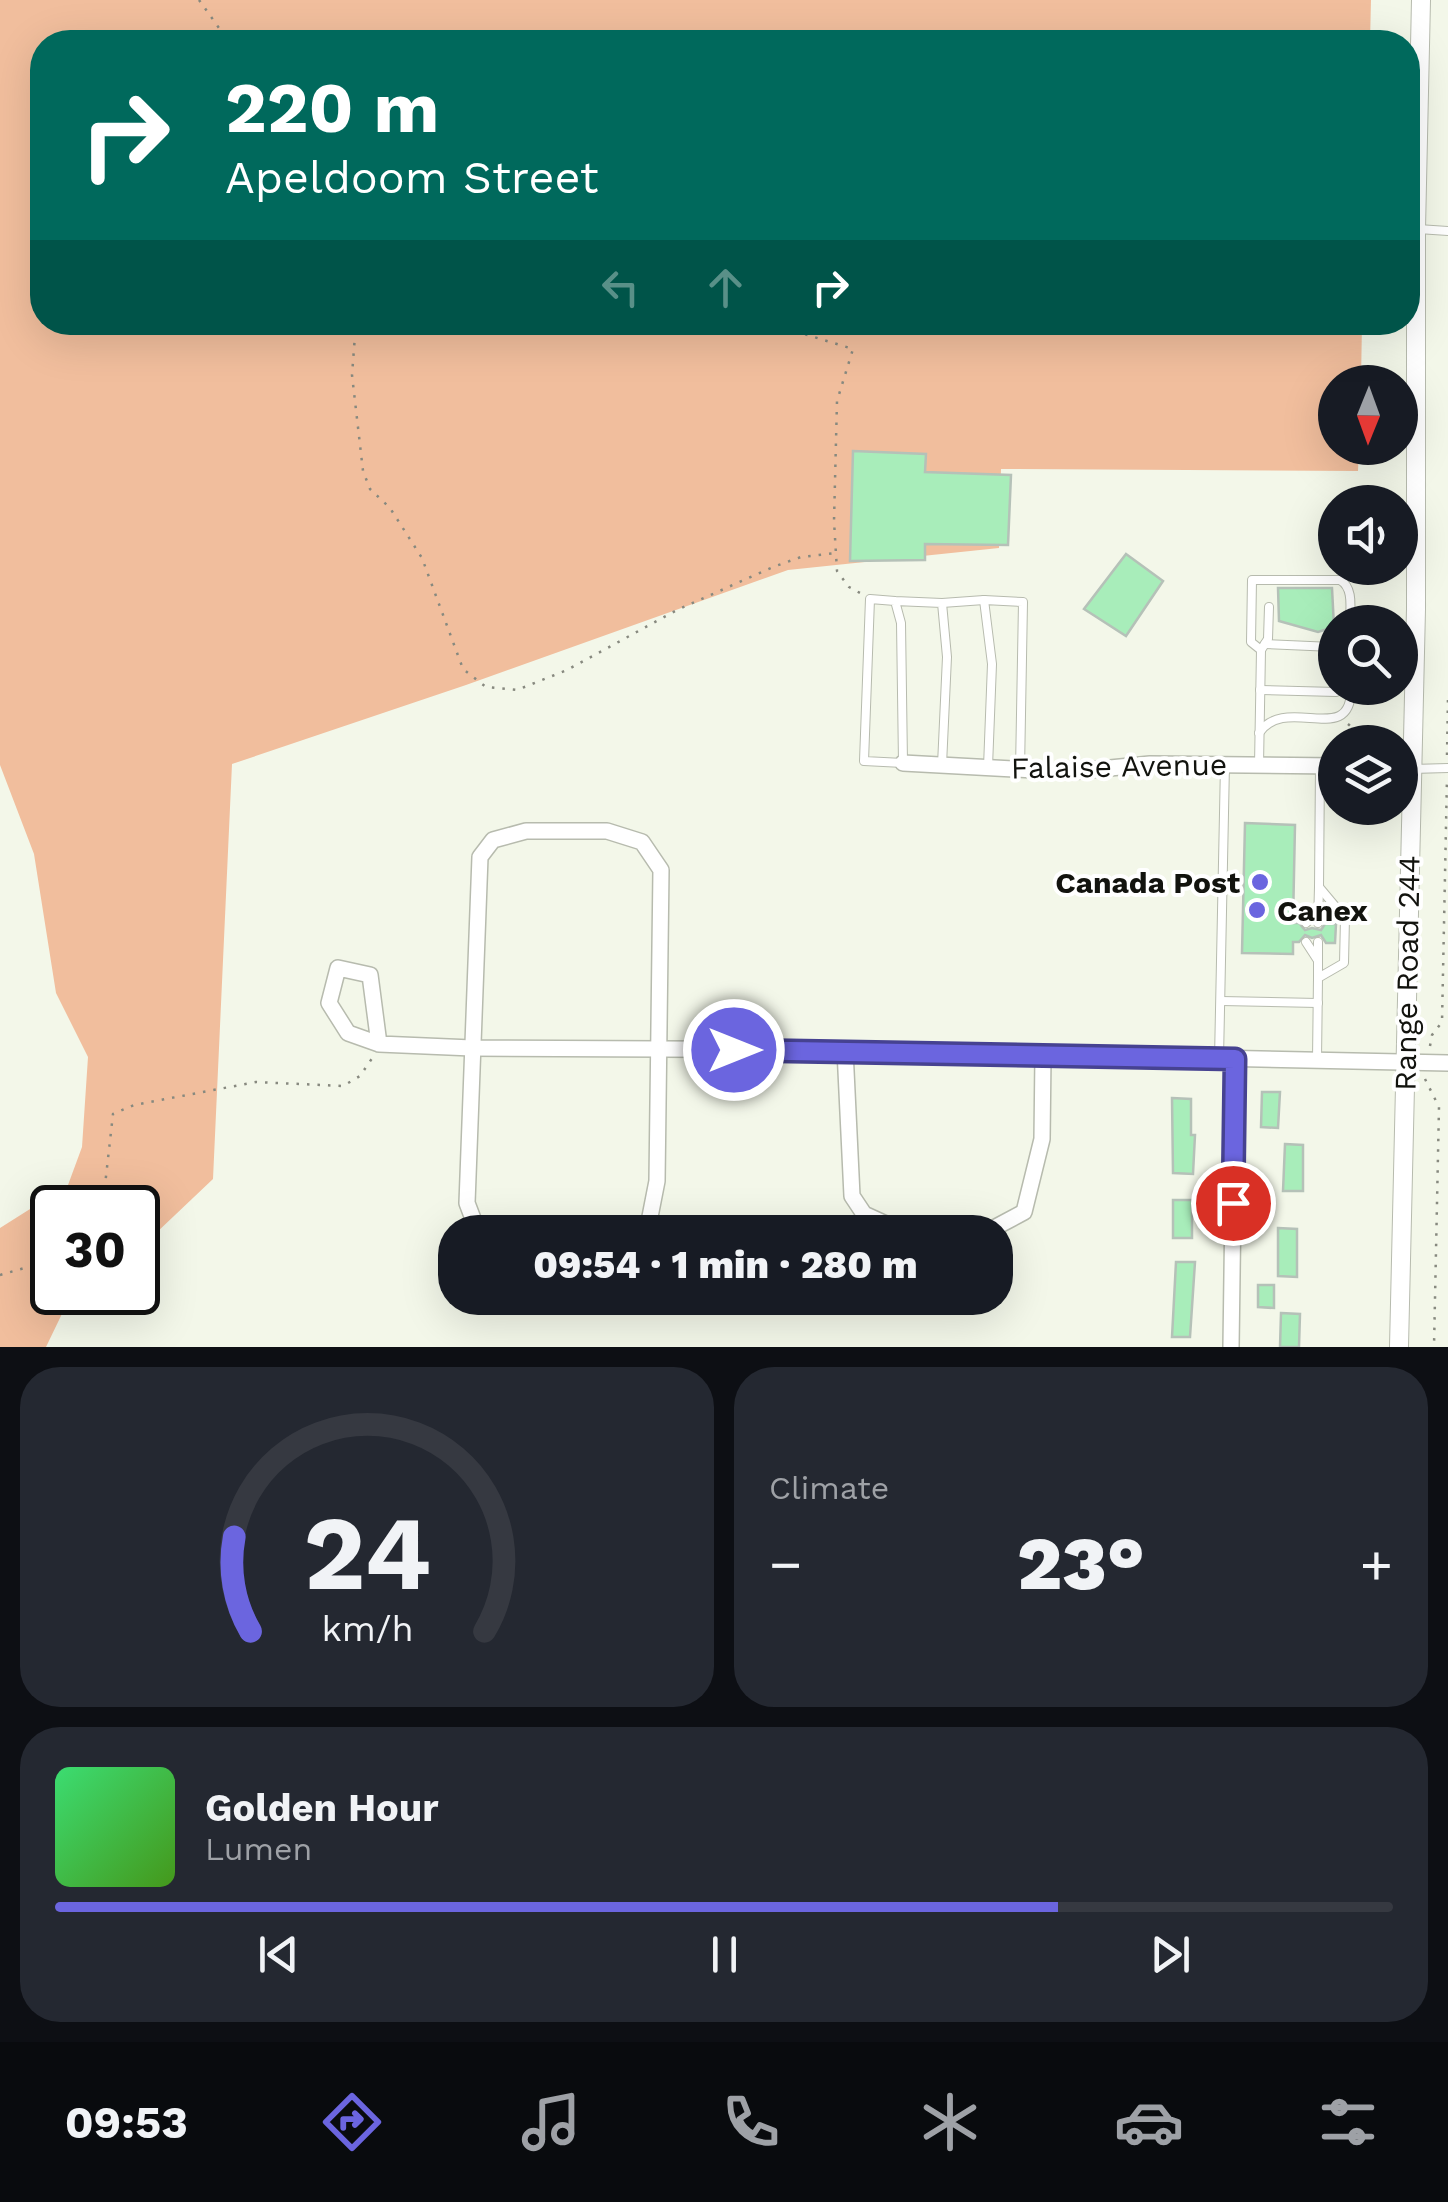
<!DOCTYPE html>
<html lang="en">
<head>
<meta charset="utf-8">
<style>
  body { margin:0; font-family:"Work Sans",sans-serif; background:#242831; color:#f1f3f6; height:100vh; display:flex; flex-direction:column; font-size:38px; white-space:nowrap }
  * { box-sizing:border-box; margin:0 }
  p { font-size:32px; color:#9ea1a6 }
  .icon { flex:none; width:55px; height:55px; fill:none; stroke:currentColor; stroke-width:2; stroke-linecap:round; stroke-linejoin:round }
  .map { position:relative; height:1347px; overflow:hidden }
  .sheet { display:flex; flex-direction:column; gap:20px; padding:20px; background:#0d0f14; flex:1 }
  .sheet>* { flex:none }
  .top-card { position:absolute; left:30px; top:30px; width:1390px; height:305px; border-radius:40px; box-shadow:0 10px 40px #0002; background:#00695c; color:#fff; overflow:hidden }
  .needle { width:65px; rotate:181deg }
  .controls { position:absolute; left:1318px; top:365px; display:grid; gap:20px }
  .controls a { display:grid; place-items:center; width:100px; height:100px; border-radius:50%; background:#171b24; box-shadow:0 10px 40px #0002; font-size:50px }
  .speed { position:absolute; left:30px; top:1185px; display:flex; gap:20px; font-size:50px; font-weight:700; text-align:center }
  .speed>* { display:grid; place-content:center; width:130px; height:130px; border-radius:50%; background:#171b24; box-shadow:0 10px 40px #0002; line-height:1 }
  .speed .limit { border:5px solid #111; border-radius:15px; background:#fff; color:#111 }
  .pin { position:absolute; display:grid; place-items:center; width:85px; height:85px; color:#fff; margin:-42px; border:5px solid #fff; border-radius:50%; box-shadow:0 2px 10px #0007 }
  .me { position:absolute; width:110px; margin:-55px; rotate:90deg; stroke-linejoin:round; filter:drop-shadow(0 0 8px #0008) }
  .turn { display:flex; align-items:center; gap:35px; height:210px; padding:0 30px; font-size:45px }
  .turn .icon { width:130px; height:130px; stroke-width:2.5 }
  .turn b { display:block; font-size:70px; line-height:85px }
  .lanes { display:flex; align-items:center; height:95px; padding:0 30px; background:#0003; justify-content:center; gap:50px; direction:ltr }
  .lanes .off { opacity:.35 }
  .big { font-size:75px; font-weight:800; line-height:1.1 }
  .sheet .widget { flex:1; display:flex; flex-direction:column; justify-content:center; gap:15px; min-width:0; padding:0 35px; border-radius:40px; background:#242831 }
  .sheet .dial { align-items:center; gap:0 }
  .dial svg { height:260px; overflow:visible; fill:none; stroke:#363941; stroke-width:7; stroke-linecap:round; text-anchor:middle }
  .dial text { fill:#f1f3f6; stroke:none }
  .song { display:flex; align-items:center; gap:30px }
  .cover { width:120px; height:120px; border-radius:15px; background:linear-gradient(135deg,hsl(140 70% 55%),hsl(100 70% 35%)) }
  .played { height:10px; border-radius:5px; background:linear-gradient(90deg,#6b65df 75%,#363941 75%) }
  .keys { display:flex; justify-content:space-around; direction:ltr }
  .heat { display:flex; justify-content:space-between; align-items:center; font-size:55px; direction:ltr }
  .sheet .tiles { flex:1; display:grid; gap:20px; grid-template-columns:1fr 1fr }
  .widget:last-child { grid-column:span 2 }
  .trip { position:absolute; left:438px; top:1215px; width:575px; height:100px; border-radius:40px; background:#171b24; box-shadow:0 10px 40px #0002; font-weight:800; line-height:100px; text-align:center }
  .menu { display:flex; height:160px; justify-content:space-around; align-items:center; background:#090b0e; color:#9ea1a6 }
  .menu .icon { width:70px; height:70px }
  .menu .on { color:#6b65df }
  .menu b { font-size:45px; color:#f1f3f6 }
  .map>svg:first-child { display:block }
</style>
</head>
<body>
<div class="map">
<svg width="1448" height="1347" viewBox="0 0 1448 1347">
  <rect width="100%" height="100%" fill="#f3f7e9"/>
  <!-- green -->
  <polygon fill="#f1be9d" points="0,0 1371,0 1370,42 42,42 42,322 1362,323 1361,382 1335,382 1335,448 1359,448 1358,471 1001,469 999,548 788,570 466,685 232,764 213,1179 155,1234 138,1244 138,1208 52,1208 52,1292 72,1293 46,1347 0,1347 0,1228 68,1185 82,1147 88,1057 56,993 34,854 0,765"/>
  <!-- building -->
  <g fill="#a8edba" stroke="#b5c1b8" stroke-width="2.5">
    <polygon points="853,451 926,454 925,472 1011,475 1008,545 925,544 925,560 850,561"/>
    <polygon points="1126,554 1163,581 1126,636 1084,609"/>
    <polygon points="1278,588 1332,588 1334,627 1318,632 1279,621"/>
    <polygon points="1245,823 1295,825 1293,923 1299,923 1305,930 1312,928 1321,930 1325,924 1336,924 1335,943 1326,943 1321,935 1312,938 1305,935 1299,942 1293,942 1293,954 1242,953"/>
    <polygon points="1262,1092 1280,1092 1278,1128 1261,1127"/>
    <polygon points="1172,1098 1191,1099 1191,1135 1195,1135 1193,1174 1173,1173"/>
    <polygon points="1285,1144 1303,1145 1303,1191 1283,1191"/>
    <rect x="1173" y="1200" width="19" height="38"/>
    <polygon points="1278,1228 1297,1229 1297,1277 1278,1276"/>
    <polygon points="1176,1262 1195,1262 1190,1337 1172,1337"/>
    <polygon points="1258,1285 1274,1285 1274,1308 1258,1307"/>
    <polygon points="1281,1313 1300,1314 1299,1347 1280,1347"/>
  </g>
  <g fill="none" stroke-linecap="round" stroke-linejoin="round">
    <!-- service casing -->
    <g stroke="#b7bbae" stroke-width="10">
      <g id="service">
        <polyline points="1418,229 1448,231"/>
        <polyline points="895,601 870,599 864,761 903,763 901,623 895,601 942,603 947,657 942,765"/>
        <polyline points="942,603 984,600"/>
        <polyline points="1265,644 1333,647 1335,650"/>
        <path d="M1261 650 1251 642 1252 580H1340C1354 588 1350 608 1350 622"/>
        <polyline points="1260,690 1336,692 1336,688"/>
        <path d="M1259 733C1286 693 1352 749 1351 688"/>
        <polyline points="1259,765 1261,650 1268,639 1269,607"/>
        <polyline points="988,767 992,664 984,600 1023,602 1020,770"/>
        <polyline points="1412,769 1448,768"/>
        <polyline points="1306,923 1319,911"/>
        <polyline points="1318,923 1319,887"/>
        <polyline points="1306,942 1317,959"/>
        <polyline points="1318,942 1318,978"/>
        <polyline points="1221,1001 1318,1003"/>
        <polyline points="1219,1059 1225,764"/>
        <polyline points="1317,1060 1318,978 1344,963 1345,918 1319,887 1320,766"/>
      </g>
    </g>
    <!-- minor casing -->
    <g stroke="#b7bbae" stroke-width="18">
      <g id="minor">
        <polyline points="903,763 1070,772 1150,764 1335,766"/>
        <polyline points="379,1044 370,975 338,968 329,1003 348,1033 379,1044 472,1048 845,1050 1448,1063"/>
        <polyline points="845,1050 852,1196 864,1214 899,1230 994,1228 1024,1212 1042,1139 1043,1056"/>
        <polyline points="478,1232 467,1203 480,857 493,840 526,831 607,831 642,842 661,870 657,1181 647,1232"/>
        <polyline points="1231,1347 1235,1059"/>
      </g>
    </g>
    <!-- tertiary casing -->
    <g stroke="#b7bbae" stroke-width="20">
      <polyline id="tertiary" points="1399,1347 1416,609 1416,229 1421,0"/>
    </g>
    <!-- path -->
    <g stroke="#87897f" stroke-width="2.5" stroke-dasharray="2.5 8" stroke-linecap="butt">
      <polyline points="199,0 229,42"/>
      <polyline points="356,322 352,375 363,471 370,489 390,508 422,558 463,669 486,687 517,690 567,670 677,610 773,567 801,557 836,553"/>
      <polyline points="765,322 853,349 837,401 834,521 837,571 849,587 860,593"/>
      <polyline points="1348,724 1368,742"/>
      <polyline points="1447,755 1448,697"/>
      <polyline points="1430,1046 1432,1035 1442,1022 1447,778"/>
      <polyline points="1425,1079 1439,1107 1434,1347"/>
      <polyline points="99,1208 103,1203 113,1114 134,1105 256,1082 343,1086 360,1076 373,1057"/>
      <polyline points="0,1275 52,1260"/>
    </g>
    <!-- service -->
    <use href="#service" stroke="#fff" stroke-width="8"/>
    <!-- minor -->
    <use href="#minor" stroke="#fff" stroke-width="15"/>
    <!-- tertiary -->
    <use href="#tertiary" stroke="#fff" stroke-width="18"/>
  </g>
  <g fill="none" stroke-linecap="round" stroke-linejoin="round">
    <!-- route casing -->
    <g stroke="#464291" stroke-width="25">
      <polyline id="route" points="734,1050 1235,1059 1233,1203"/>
    </g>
    <!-- route -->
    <use href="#route" stroke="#6b65df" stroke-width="18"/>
  </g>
  <!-- markers -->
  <g fill="#6b65df" stroke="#fff" stroke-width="4">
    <circle cx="1260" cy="882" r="10"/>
    <circle cx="1257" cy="910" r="10"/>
  </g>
  <g text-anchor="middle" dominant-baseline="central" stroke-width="8" stroke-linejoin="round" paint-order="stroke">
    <!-- street labels -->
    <g font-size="30" fill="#12130e" stroke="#fff">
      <text transform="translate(1119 766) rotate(-1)">Falaise Avenue</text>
      <text transform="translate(1407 973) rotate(-89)">Range Road 244</text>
    </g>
    <!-- poi labels -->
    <g font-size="30" font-weight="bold" fill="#12130e" stroke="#fff" text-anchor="end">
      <text x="1240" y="882">Canada Post</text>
      <text x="1277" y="910" text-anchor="start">Canex</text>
    </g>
  </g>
</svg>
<div class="controls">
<a><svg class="needle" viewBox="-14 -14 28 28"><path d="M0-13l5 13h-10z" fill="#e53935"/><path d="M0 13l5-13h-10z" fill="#9ea1a6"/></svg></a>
<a><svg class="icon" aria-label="sound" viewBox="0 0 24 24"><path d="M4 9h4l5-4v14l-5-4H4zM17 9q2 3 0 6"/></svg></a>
<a><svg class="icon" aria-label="search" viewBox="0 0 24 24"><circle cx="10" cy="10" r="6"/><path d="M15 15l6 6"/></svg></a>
<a><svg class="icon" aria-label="layers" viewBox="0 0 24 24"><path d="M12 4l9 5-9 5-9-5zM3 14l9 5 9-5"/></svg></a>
</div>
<div class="speed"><div class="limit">30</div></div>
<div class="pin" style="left:1233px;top:1203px;background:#d93025"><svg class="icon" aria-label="arrive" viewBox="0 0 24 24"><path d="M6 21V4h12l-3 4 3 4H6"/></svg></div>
<svg class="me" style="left:734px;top:1050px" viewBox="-20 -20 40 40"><circle r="17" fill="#6b65df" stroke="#fff" stroke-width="3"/><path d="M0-11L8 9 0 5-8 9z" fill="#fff"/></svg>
<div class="trip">09:54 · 1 min · 280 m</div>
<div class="top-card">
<div class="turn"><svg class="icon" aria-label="right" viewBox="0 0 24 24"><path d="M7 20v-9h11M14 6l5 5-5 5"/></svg><div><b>220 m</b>Apeldoom Street</div></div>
<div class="lanes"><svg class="icon off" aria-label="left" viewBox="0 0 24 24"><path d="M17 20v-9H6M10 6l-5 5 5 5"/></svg><svg class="icon off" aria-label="ahead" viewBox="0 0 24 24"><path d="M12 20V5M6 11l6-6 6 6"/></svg><svg class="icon" aria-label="right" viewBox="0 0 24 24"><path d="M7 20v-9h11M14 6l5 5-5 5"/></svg></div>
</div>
</div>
<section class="sheet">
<div class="tiles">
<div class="widget dial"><svg viewBox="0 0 100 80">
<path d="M14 69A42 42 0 1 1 86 69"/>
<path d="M14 69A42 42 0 0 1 9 40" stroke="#6b65df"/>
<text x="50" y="56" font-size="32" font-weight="700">24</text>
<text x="50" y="72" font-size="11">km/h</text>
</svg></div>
<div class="widget"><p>Climate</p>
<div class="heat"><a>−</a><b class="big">23°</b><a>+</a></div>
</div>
<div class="widget">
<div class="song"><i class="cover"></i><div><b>Golden Hour</b><p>Lumen</p></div></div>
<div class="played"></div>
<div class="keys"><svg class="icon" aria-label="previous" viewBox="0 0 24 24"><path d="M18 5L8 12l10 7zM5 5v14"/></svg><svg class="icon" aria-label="pause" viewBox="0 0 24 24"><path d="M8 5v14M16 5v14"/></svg><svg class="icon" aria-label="next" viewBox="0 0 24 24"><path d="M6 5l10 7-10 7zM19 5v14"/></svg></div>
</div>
</div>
</section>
<nav class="menu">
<b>09:53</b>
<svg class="icon on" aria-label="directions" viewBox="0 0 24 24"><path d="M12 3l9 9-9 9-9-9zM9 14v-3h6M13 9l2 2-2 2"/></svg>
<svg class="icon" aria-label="music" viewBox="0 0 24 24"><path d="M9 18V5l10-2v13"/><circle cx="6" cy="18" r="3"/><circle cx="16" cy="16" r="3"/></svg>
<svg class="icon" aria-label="phone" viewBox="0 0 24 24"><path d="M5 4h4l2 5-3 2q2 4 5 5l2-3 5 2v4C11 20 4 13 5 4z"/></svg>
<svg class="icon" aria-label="climate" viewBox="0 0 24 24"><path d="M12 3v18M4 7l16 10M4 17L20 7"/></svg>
<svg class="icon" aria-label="car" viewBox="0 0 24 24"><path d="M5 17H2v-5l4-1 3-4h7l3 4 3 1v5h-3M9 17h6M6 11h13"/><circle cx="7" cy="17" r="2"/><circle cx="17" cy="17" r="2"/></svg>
<svg class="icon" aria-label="filters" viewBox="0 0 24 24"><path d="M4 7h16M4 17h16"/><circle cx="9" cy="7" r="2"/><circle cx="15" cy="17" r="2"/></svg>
</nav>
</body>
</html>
